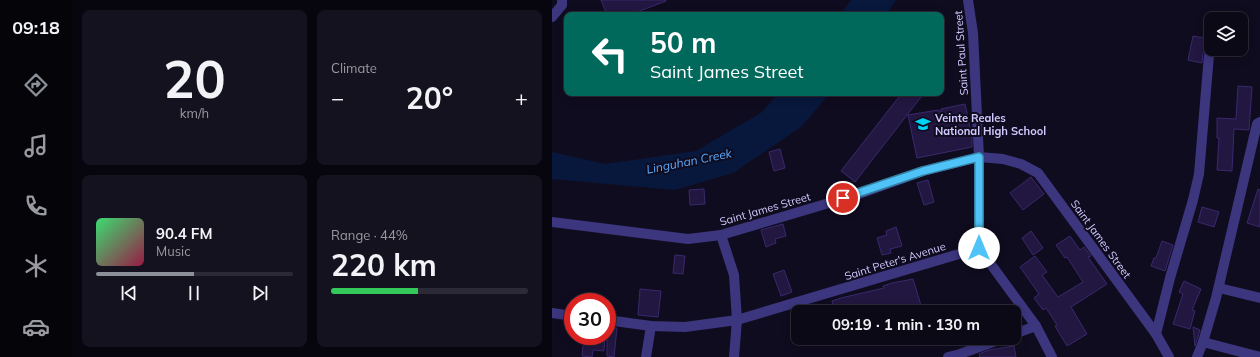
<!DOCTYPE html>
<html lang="en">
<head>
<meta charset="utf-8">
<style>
  body { margin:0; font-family:Mulish,sans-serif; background:#151220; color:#f1f3f6; height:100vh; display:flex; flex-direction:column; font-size:15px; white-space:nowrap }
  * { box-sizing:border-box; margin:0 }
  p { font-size:13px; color:#9a9aa1 }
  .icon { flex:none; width:22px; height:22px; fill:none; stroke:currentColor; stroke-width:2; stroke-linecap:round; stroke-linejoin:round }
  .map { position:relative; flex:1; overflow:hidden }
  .drawer { display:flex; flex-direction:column; gap:10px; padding:10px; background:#07050d; width:480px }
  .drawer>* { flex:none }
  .guide { position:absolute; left:12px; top:12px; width:380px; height:84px; border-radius:8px; box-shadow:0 2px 10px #0003,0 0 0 1px #2c2a36; background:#00695c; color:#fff; overflow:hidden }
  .tools { position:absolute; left:652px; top:12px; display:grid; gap:8px }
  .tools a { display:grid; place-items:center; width:44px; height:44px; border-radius:8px; background:#0c0917; box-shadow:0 2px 10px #0003,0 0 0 1px #2c2a36; font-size:20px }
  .speed { position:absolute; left:12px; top:293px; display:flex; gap:8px; font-size:20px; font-weight:700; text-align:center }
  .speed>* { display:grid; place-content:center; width:52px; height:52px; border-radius:50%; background:#0c0917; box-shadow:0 2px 10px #0003,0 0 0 1px #2c2a36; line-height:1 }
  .speed .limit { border:6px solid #d22; background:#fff; color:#111 }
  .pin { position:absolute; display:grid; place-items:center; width:34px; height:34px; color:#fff; margin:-17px; border:2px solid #fff; border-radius:50%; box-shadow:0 1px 4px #0007 }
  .me { position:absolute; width:44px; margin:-22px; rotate:0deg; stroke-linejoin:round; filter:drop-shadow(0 0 3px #0008) }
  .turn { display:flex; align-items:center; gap:14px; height:84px; padding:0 20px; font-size:18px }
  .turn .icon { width:52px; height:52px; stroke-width:2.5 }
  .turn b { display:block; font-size:28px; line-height:34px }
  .big { font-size:30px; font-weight:700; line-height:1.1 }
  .drawer .tile { flex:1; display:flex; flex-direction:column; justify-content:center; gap:6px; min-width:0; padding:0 14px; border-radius:8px; background:#151220 }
  .drawer .dial { align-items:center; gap:0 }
  .dial b { font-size:52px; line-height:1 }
  .song { display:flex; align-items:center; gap:12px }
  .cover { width:48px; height:48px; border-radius:6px; background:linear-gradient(135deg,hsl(140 70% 55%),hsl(340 70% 35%)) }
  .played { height:4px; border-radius:2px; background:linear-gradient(90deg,#8c9099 50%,#2c2a36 50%) }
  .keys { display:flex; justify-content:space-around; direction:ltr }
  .heat { display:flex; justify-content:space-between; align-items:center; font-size:22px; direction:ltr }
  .charge { height:6px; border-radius:3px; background:linear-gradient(90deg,#34c759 44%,#2c2a36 0) }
  .drawer .tiles { flex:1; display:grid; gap:10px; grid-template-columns:repeat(2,1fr) }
  .trip { position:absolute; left:239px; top:305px; width:230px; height:40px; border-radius:8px; background:#0c0917; box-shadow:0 2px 10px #0003,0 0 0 1px #2c2a36; font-weight:700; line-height:40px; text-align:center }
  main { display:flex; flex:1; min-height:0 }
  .tabs { display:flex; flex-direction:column; width:72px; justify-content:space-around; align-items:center; background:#050409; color:#9a9aa1 }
  .tabs .icon { width:28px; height:28px }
  .tabs .active { color:#8c9099 }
  .tabs b { font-size:18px; color:#f1f3f6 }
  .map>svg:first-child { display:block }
</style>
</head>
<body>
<main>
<nav class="tabs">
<b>09:18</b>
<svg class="icon active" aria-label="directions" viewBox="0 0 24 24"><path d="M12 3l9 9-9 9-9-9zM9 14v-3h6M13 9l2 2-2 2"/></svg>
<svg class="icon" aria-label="music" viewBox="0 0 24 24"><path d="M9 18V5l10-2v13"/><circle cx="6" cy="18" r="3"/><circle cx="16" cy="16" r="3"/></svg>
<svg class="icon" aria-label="phone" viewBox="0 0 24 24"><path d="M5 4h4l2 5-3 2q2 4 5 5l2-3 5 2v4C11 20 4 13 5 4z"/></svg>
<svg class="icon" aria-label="climate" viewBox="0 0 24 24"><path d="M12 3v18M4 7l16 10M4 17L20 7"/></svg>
<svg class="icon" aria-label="car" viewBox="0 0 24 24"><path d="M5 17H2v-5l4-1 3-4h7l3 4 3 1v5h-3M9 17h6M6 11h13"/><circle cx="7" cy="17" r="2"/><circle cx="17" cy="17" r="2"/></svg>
</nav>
<section class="drawer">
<div class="tiles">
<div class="tile dial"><b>20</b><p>km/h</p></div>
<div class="tile"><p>Climate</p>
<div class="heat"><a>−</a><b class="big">20°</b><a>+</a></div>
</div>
<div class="tile">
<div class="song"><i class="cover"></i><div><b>90.4 FM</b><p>Music</p></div></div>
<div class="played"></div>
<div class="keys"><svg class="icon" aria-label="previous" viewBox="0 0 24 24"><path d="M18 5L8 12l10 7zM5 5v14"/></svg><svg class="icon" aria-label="pause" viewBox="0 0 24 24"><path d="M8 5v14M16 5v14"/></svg><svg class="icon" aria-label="next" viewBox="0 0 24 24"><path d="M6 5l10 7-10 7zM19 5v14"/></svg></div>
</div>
<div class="tile"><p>Range · 44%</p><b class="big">220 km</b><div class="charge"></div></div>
</div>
</section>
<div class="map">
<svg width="708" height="357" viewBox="0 0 708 357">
  <rect width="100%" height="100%" fill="#100c1f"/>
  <!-- water -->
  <g fill="#08183c">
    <polygon points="299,0 344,0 334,15 288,15"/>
    <polygon points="226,93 278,93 249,127 181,173 123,190 0,179 0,152 53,164 144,151 210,112"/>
  </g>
  <!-- building -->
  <g fill="#221740" stroke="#39296d">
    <polygon points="49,0 114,0 114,1 77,15 55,15"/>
    <polygon points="641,36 658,39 656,49 651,52 650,63 636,60"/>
    <polygon points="686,86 700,87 697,130 682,129 680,171 665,170 667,138 665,138 665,118 684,119"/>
    <polygon points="350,93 364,93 369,97 303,182 289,171"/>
    <polygon points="413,104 420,137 420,147 365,158 356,115 386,110 389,112 389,109"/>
    <polygon points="228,149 233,168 222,171 217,152"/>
    <polygon points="479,177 492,194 471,210 458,193"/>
    <polygon points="376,180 382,202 372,205 365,183"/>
    <polygon points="152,189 153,204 138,205 137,190"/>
    <polygon points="706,189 708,190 708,227 695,223"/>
    <polygon points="650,207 667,212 662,227 646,222"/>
    <polygon points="231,224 234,236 223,239 224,243 214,247 209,230"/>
    <polygon points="344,227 350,246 338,249 339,253 330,255 325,238 335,235 334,231"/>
    <polygon points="479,231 491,248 481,255 470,238"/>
    <polygon points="518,236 528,250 532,247 539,256 536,257 555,284 519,307 535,334 515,346 503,326 505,325 494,308 491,310 482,298 487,294 468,267 483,256 495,272 490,275 506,297 531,282 515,257 513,258 504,245"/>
    <polygon points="610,241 621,245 613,271 599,266 602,258 604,258"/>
    <polygon points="123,255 133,256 131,274 121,273"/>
    <polygon points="232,270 240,292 229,296 221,274"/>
    <polygon points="361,279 371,312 283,312 280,301 289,298 332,288 331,286 340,283"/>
    <polygon points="632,281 649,289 640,310 643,311 638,329 621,324 631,294 627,292"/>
    <polygon points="88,289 109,291 106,317 86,315"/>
    <polygon points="55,327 65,328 62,357 55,356"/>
    <polygon points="641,327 648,330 643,346"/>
    <polygon points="32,336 53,336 52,351 41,350 40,357 30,356"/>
    <polygon points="462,346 464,357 428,357 427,354 437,350"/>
  </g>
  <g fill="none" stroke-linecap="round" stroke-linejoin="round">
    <!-- street -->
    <g stroke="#3c367f" stroke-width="10">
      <polyline points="416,0 421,33 427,157 427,248"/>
      <polyline points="0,17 10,5 10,0"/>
      <polyline points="0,222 136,239 169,235 304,195 371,171 427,157 451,159 469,164 486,173 604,334 617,357"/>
      <polyline points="169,235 182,275 185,320 182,357"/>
      <polyline points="427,248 484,326 500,357"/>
      <polyline points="667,288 708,298"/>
      <polyline points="0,313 21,316"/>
      <polyline points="55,320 99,326 133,327 185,320 427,248"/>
      <polyline points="462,334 484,326"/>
      <polyline points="604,334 618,278 641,200 647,174 657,55"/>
      <polyline points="651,342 708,357"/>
      <polyline points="94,357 99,326"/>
      <polyline points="396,357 408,354 452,338"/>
      <polyline points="645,357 651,342 664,298 705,124 708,122"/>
    </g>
  </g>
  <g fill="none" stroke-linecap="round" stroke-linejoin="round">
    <!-- route casing -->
    <g stroke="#337fa1" stroke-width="10">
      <polyline id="route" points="291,198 371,171 427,157 427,248"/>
    </g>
    <!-- route -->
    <use href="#route" stroke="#4fc3f7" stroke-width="7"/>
  </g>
  <!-- icons -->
  <defs>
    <g id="school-bare" transform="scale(1.2)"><path d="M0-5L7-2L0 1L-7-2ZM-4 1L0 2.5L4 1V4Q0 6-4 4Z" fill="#00d2f5" stroke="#100c1f" stroke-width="2.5" paint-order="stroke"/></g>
  </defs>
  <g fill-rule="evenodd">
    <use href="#school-bare" x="371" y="124"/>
  </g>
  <g text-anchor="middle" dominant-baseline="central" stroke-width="4" stroke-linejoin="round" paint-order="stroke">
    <!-- street labels -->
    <g font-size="11" fill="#d2caff" stroke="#100c1f">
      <text transform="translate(409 53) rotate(-94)">Saint Paul Street</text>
      <text transform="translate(213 209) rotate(-16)">Saint James Street</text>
      <text transform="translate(549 239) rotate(54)">Saint James Street</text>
      <text transform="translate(343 261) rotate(-17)">Saint Peter's Avenue</text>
    </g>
    <!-- poi labels -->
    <g font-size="11" font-weight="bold" fill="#d2caff" stroke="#100c1f" text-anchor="start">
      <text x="383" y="118">Veinte Reales<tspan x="383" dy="13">National High School</tspan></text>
    </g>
    <!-- water labels -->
    <g font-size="12" font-style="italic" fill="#58aaff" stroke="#100c1f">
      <text transform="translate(137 161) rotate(-11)">Linguhan Creek</text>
    </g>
  </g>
</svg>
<div class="tools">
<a><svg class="icon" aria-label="layers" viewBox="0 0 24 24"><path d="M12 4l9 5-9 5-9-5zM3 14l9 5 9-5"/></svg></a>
</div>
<div class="speed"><div class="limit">30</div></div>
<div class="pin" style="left:291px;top:198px;background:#d93025"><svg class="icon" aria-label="arrive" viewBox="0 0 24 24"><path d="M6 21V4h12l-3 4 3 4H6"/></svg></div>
<svg class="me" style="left:427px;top:248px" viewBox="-20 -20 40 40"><circle r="19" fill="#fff"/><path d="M0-13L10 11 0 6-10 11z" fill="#4fc3f7"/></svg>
<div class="trip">09:19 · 1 min · 130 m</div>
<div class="guide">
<div class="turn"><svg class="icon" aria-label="left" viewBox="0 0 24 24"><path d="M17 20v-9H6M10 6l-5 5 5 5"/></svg><div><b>50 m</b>Saint James Street</div></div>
</div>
</div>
</main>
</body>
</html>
